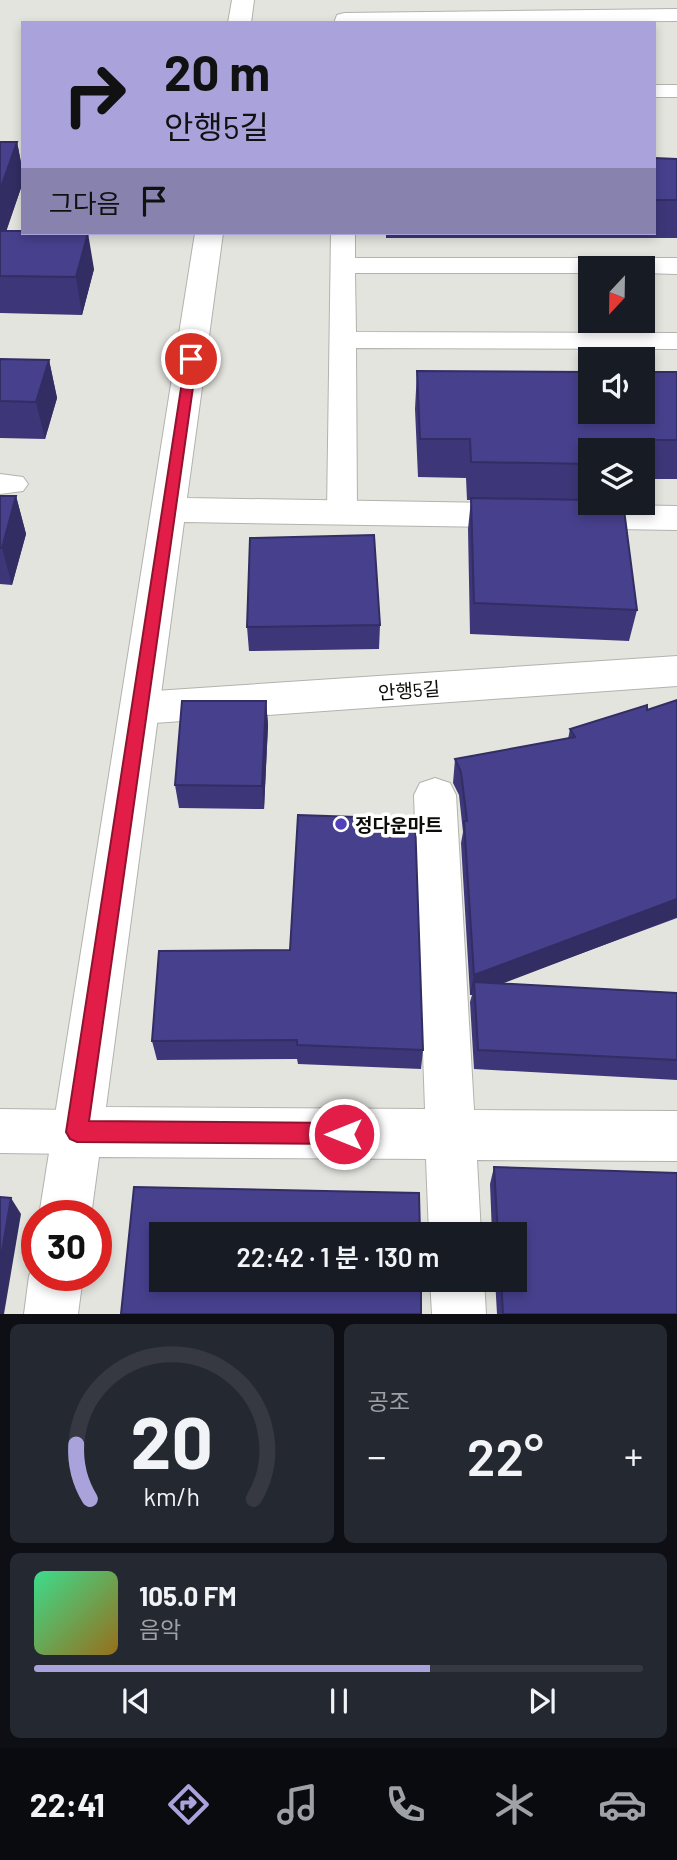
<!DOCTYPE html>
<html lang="ko">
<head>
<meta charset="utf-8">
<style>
  body { margin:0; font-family:Barlow,"Noto Sans KR",sans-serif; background:#242831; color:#f1f3f6; height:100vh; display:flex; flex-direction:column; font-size:26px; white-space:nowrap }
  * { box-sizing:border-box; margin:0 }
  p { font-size:23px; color:#9ea1a6 }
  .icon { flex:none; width:38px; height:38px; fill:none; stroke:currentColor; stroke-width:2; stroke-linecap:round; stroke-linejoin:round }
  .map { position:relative; height:1314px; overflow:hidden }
  .panel { display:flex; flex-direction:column; gap:10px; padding:10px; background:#0d0f14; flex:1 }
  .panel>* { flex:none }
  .top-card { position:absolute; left:21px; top:21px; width:635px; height:214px; border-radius:0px; box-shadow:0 4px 10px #0003; background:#aaa3db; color:#111; overflow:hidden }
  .needle { width:46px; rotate:202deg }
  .tools { position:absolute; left:578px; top:256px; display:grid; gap:14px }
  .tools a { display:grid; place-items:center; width:77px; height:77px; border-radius:0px; background:#171b24; box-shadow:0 4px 10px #0003; font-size:35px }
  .speed { position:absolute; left:21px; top:1200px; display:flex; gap:14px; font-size:35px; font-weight:700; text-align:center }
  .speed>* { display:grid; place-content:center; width:91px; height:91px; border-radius:50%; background:#171b24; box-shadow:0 4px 10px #0003; line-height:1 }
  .speed .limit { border:10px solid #d22; background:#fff; color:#111 }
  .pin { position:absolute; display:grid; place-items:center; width:60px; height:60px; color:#fff; margin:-30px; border:4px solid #fff; border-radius:50%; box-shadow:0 2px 7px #0007 }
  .me { position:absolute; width:77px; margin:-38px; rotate:270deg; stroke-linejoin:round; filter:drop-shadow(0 0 5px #0008) }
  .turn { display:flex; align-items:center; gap:24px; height:147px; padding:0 28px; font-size:32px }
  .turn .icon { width:91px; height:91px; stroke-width:2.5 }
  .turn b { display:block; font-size:49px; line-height:60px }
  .then { display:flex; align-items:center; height:66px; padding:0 28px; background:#0003; gap:14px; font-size:26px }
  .big { font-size:52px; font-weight:600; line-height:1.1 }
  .panel .card { flex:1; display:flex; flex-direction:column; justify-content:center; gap:10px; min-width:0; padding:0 24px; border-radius:10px; background:#242831 }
  .panel .dial { align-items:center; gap:0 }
  .dial svg { height:182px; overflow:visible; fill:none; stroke:#363941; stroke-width:7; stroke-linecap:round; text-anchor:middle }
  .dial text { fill:#f1f3f6; stroke:none }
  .song { display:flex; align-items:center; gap:21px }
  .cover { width:84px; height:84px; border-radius:10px; background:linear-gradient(135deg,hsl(150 70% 55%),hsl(40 70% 35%)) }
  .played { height:7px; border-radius:4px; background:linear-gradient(90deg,#aaa3db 65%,#363941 65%) }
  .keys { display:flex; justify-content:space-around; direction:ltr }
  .heat { display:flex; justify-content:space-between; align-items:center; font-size:38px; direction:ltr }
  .panel .tiles { flex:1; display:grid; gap:10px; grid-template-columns:1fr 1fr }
  .card:last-child { grid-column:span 2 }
  .trip { position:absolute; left:149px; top:1222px; width:378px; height:70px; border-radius:0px; background:#171b24; box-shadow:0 4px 10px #0003; font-weight:600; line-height:70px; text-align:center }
  .tabs { display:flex; height:112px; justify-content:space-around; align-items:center; background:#090b0e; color:#9ea1a6 }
  .tabs .icon { width:49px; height:49px }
  .tabs .selected { color:#aaa3db }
  .tabs b { font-size:32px; color:#f1f3f6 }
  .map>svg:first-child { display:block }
</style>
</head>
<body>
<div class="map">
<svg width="677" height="1314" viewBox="0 0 677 1314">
  <rect width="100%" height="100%" fill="#e4e4df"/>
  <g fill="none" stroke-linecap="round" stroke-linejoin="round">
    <!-- service casing -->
    <g stroke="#b2b2ae" stroke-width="2">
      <g id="service">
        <polygon points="677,9 677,21 334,23 337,15 344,13"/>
        <rect x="654" y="85" width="23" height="12"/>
        <polygon points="331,233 355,233 355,258 677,258 677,274 642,273 642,268 590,268 590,273 355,273 356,332 677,333 677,349 356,348 357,513 353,520 342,524 331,520 327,513"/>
        <polygon points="0,474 23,477 28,484 23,491 0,494"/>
        <polygon points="0,1109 77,1110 92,1117 99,1132 92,1147 77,1154 0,1153"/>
      </g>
    </g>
    <!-- pedestrian casing -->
    <g stroke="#b2b2ae" stroke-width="2">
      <polygon id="pedestrian" points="677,656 677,686 140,724 126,719 120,708 126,697 140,692"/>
    </g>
    <!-- minor casing -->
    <g stroke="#b2b2ae" stroke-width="2">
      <g id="minor">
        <polygon points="232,0 254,0 251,23 228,23"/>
        <polygon points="195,233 223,233 187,498 677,506 677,530 184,522 106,1107 425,1109 414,795 420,783 435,778 450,783 456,795 474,1110 677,1111 677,1161 477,1160 481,1234 429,1234 426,1159 99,1157 91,1216 39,1216"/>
        <polygon points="37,1258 37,1276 83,1276 78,1314 24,1314 29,1276"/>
        <polygon points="430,1279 484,1279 486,1314 432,1314"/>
      </g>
    </g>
    <!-- service -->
    <use href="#service" fill="#fff" fill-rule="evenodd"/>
    <!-- pedestrian -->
    <use href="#pedestrian" fill="#fff" fill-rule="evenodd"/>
    <!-- minor -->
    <use href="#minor" fill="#fff" fill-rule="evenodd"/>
  </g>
  <!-- wall -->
  <g fill="#3d3779">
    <polygon points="0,142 17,142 23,173 23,182 6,231 94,269 82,315 0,313"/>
    <polygon points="654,158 677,159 677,238 386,238 386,233 654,233"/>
    <polygon points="0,359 49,360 57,398 45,439 0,438"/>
    <polygon points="417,371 677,372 677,479 642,479 642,450 590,450 590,502 637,610 629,641 470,634 468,529 471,500 467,500 466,478 418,477 415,409"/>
    <polygon points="0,496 16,496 26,534 12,585 0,584"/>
    <polygon points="380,625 379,649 249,651 247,627"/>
    <polygon points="677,700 677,918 501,983 677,993 677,1080 474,1069 470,1002 472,995 470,995 461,843 463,832 459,795 453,783 455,759 568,739 570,729 647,710"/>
    <polygon points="266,701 268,725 264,809 179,808 175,785"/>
    <polygon points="159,951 423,1050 421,1069 298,1064 297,1059 157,1060 152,1041"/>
    <polygon points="494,1167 677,1314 497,1314 495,1279 514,1279 514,1234 492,1234 490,1184"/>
  </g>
  <!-- shaded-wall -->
  <g fill="#322d63">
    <polygon points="17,142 23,173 23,182 5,235 0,237 0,190"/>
    <polygon points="88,233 94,269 82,315 76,277"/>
    <polygon points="49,360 57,398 45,439 36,402"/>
    <polygon points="16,496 26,534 12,585 2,548"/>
    <polygon points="266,701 268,725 264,809 262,786"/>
    <polygon points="677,899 677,917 475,994 474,982 472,995 470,995 474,975"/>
    <polygon points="11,1198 21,1214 4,1314 0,1314 0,1263"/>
  </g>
  <!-- building -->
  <g fill="#47408d" stroke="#322d63" stroke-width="2">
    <polygon points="0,142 17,142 0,190"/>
    <polygon points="654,158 677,159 677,200 654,200"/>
    <polygon points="0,231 23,231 23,233 88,233 76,277 0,276"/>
    <polygon points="0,359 49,360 36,402 0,401"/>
    <polygon points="417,371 590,372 590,411 642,411 642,372 677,372 677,440 617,440 618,450 590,450 590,464 471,462 470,439 420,439"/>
    <polygon points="0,496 16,496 2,548 0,548"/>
    <polygon points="471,498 590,500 590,502 623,502 637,610 474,603"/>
    <polygon points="374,535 380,625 247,627 250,538"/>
    <polygon points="677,700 677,899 474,975 464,821 467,821 461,772 455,759 575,737 570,729 647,705 647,710"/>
    <polygon points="182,701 266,701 262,786 175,785"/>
    <polygon points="298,815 415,819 423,1050 297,1045 297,1040 152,1041 159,951 290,950"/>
    <polygon points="474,982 677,993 677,1060 478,1050"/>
    <polygon points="494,1167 677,1173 677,1314 503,1314 501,1279 514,1279 514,1234 498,1234"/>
    <polygon points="134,1187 419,1193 420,1234 161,1234 161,1279 421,1279 421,1314 121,1314"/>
    <polygon points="0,1197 11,1198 0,1263"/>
  </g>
  <!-- route -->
  <polygon fill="#e11d48" stroke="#92132f" stroke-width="2" points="186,356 197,359 89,1121 344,1123 351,1126 354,1134 351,1141 344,1144 77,1142 70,1139 66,1132"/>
  <!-- markers -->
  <circle fill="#5341b9" stroke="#fff" stroke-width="2.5" cx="341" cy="824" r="7"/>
  <g text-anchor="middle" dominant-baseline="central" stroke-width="7" stroke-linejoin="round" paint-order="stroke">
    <!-- street labels -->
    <g font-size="19" fill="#0c0c0a" stroke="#fff">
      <text transform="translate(409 690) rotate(-4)">안행5길</text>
    </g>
    <!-- poi labels -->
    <g font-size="19" font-weight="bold" fill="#0c0c0a" stroke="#fff" text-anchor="start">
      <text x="355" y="824">정다운마트</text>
    </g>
  </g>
</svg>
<div class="tools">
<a><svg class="needle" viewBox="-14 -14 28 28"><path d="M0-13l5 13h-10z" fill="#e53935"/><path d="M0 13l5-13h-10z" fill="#9ea1a6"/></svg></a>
<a><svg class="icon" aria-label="sound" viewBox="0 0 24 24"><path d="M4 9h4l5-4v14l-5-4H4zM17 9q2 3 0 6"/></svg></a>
<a><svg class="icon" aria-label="layers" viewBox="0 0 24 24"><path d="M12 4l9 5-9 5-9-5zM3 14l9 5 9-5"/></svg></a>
</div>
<div class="speed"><div class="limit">30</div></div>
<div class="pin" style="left:191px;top:359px;background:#d93025"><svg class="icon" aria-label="arrive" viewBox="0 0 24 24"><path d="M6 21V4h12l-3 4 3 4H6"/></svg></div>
<svg class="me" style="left:344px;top:1134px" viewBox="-20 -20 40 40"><circle r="17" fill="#e11d48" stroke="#fff" stroke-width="3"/><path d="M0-11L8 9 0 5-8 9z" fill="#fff"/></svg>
<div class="trip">22:42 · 1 분 · 130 m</div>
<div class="top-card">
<div class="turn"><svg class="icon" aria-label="right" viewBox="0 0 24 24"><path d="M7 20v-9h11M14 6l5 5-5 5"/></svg><div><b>20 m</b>안행5길</div></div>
<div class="then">그다음<svg class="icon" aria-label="arrive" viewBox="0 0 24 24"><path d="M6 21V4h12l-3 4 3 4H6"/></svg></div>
</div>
</div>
<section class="panel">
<div class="tiles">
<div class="card dial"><svg viewBox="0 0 100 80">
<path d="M14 69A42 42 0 1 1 86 69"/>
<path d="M14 69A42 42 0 0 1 8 45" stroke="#aaa3db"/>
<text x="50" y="56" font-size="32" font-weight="700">20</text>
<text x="50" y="72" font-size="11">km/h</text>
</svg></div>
<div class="card"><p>공조</p>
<div class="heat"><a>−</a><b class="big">22°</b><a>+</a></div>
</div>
<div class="card">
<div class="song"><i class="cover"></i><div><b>105.0 FM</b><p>음악</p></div></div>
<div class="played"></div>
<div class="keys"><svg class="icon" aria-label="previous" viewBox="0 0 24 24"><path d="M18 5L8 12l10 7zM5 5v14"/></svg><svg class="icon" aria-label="pause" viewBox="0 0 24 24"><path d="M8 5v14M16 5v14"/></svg><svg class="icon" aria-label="next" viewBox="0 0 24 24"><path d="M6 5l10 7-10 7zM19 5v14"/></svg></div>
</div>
</div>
</section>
<nav class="tabs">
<b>22:41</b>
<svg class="icon selected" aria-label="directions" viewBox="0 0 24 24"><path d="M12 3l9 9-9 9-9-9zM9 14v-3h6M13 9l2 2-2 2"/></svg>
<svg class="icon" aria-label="music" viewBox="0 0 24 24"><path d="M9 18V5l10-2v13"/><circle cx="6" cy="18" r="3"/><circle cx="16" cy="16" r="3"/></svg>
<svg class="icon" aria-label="phone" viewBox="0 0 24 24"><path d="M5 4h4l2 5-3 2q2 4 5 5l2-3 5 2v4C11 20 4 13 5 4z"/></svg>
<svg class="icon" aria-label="climate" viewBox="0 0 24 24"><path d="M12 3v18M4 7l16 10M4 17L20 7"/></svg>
<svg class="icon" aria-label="car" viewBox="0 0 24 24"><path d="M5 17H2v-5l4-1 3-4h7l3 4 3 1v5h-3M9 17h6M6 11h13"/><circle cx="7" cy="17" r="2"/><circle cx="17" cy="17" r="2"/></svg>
</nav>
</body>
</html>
